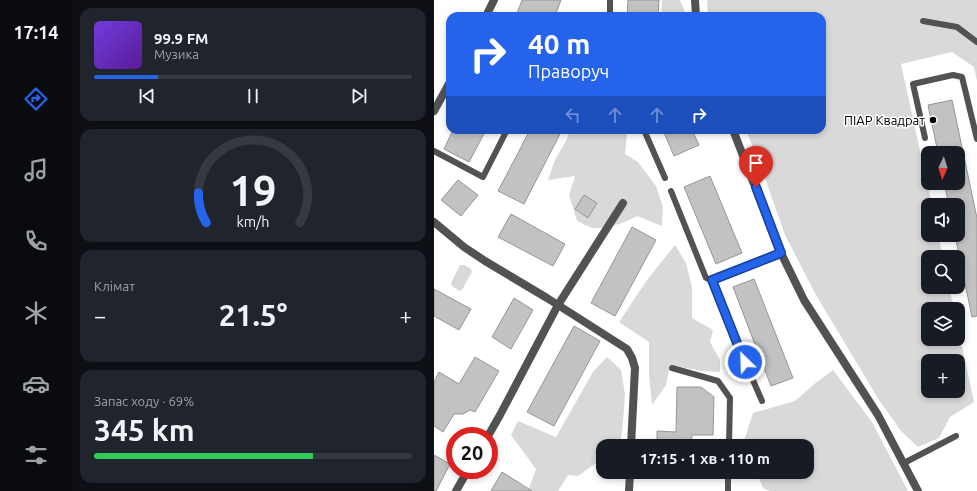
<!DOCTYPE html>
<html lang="uk">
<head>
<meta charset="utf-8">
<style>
  body { margin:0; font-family:Ubuntu,sans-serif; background:#20242c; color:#f1f3f6; height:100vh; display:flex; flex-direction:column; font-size:15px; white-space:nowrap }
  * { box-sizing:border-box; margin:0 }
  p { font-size:13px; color:#9ea1a6 }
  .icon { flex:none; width:22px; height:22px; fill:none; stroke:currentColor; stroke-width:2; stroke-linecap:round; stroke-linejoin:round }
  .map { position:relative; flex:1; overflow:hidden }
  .sheet { display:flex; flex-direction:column; gap:8px; padding:8px; background:#0d0f14; width:362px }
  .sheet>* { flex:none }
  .guide { position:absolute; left:12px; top:12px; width:380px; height:122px; border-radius:12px; box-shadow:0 2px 6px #0003; background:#2563eb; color:#fff; overflow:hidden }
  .needle { width:26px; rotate:184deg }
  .tools { position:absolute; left:487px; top:146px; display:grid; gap:8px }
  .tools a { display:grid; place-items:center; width:44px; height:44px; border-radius:8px; background:#171b24; box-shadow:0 2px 6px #0003; font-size:20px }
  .speed { position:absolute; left:12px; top:427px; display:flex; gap:8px; font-size:20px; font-weight:700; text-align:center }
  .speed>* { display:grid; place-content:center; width:52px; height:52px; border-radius:50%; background:#171b24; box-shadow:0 2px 6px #0003; line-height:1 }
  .speed .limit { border:6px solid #d22; background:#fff; color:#111 }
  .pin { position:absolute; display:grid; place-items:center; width:34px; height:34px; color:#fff; margin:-41px -17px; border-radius:50% 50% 50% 0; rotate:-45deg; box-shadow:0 0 4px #0007 }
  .pin .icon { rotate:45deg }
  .me { position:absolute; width:44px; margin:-22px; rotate:336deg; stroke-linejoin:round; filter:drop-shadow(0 0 3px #0008) }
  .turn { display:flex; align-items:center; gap:14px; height:84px; padding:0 16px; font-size:18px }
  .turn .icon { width:52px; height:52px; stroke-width:2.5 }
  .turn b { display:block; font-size:28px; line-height:34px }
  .lanes { display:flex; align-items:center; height:38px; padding:0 16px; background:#0003; justify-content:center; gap:20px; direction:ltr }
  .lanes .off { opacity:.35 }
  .big { font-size:30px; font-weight:700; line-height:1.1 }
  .sheet .widget { flex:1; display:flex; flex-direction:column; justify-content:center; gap:6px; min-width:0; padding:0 14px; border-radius:12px; background:#20242c }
  .sheet .dial { align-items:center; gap:0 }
  .dial svg { height:104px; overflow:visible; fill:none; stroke:#363941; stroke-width:7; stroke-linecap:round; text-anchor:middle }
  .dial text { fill:#f1f3f6; stroke:none }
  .song { display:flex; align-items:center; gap:12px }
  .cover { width:48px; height:48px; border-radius:6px; background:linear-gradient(135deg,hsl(260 70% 55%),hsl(270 70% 35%)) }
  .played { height:4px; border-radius:2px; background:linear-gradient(90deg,#2563eb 20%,#363941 20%) }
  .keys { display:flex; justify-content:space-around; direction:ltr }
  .heat { display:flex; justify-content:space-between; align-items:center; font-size:22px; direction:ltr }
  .charge { height:6px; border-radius:3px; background:linear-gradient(90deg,#34c759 69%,#363941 0) }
  .trip { position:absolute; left:162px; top:439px; width:218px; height:40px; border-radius:12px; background:#171b24; box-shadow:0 2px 6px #0003; font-weight:700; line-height:40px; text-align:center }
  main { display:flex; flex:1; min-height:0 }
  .tab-bar { display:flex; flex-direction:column; width:72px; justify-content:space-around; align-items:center; background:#090b0e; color:#9ea1a6 }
  .tab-bar .icon { width:28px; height:28px }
  .tab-bar .current { color:#2563eb }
  .tab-bar b { font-size:18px; color:#f1f3f6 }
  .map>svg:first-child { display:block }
</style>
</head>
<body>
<main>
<nav class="tab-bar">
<b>17:14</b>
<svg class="icon current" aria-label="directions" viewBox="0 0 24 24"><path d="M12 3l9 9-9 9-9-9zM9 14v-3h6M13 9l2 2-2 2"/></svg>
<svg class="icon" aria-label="music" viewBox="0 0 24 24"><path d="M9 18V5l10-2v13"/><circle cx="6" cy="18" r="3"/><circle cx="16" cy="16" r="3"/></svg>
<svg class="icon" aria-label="phone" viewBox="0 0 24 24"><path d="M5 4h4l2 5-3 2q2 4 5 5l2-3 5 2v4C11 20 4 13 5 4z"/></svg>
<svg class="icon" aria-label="climate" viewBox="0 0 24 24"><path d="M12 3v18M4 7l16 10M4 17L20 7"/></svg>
<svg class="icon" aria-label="car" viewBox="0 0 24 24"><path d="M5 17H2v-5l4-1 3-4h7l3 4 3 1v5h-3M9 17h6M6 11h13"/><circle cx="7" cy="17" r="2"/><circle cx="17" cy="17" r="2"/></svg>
<svg class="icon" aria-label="filters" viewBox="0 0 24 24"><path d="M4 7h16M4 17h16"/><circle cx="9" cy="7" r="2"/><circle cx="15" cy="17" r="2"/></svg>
</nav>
<section class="sheet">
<div class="widget">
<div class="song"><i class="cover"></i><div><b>99.9 FM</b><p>Музика</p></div></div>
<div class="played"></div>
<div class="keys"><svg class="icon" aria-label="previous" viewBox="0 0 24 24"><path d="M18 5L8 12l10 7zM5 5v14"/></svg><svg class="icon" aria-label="pause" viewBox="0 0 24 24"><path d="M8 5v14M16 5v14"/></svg><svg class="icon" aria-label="next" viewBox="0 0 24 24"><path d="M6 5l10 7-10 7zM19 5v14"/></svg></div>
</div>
<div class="widget dial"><svg viewBox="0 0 100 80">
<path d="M14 69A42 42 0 1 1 86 69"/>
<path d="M14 69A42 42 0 0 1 8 46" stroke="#2563eb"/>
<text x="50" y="56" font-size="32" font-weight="700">19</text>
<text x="50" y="72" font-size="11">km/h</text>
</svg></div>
<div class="widget"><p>Клімат</p>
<div class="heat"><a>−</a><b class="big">21.5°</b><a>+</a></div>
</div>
<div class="widget"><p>Запас ходу · 69%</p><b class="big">345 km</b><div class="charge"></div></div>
</section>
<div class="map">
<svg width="543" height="491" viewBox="0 0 543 491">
  <rect width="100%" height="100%" fill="#fff"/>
  <!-- green -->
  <g fill="#d9d9d9" fill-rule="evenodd">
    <polygon points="228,0 246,0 251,12 252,16 227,16"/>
    <path d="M273 0H543V81L540 67 518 52 467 64 498 205H494V235H504L509 257H494V287H515L520 309H494V339H524V328L540 402 516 417 505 438 484 447 467 431 445 400 382 295 351 235 327 167 312 130H388V16H274ZM494 361H524V391H494Z"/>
    <path d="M136 130H192L193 133 191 154 204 162 222 186 229 207 228 226 203 216C194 222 169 230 159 228 154 227 148 223 143 221L135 195 141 176 114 180 121 160 133 139Z"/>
    <polygon points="241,245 252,263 258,287 258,318 279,330 276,342 286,360 286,372 268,371 236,365 232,385 218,405 215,374 215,342 185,322 213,280"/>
    <polygon points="26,265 30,265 36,268 38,272 28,290 25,291 18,286 17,283"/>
    <polygon points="173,357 187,370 191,394 189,423 186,446 169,446 169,467 162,463 144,476 134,475 124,491 94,491 102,469 77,435 84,421 122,437 159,372"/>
    <polygon points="399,370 438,422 474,491 336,491 329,488 323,474 320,472 373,472 373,446 310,446 310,441 319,413 361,401 379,385"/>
  </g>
  <!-- building -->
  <g fill="#c2c2c2" stroke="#969696">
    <polygon points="88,0 127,0 121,16 82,16"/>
    <polygon points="194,0 225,0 224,16 193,16"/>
    <polygon points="518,100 543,218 543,316 538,317 521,235 524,235 524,205 515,205 510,183 524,183 524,153 504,153 494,105"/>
    <polygon points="19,130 52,130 35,162 10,149"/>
    <polygon points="96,130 128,130 90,204 64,191"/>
    <polygon points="229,130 258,130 265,145 240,156"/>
    <polygon points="276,176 308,253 282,264 250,187"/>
    <polygon points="24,180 44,195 27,216 7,200"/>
    <polygon points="150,195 163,203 154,218 141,209"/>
    <polygon points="77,214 131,244 119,266 64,237"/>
    <polygon points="198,227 222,240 181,316 157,303"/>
    <polygon points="320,279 359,378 337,386 299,287"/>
    <polygon points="0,289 37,309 25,330 0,316"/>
    <polygon points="80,298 99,310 77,349 58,337"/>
    <polygon points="140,326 166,341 120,426 93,412"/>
    <polygon points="41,357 65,371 41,412 36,410 29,414 20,414 9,432 0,426 0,382 5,372 25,384"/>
    <polygon points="243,387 267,387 280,397 279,435 258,435 257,446 223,446 223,431 242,432"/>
    <polygon points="0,455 16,464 2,491 0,491"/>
    <polygon points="68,472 98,491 57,491"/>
  </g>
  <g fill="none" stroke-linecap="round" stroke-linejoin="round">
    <!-- lane -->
    <g stroke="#525252" stroke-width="6">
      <polyline points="176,16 176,0"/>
      <polyline points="489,21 523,27 543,42"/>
      <polyline points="210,130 231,178"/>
      <polyline points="491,138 479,84 519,75 528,77 543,139"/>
      <polyline points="0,151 49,177 73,130"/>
      <polyline points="237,191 272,278 278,280 285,278 347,253"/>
      <polyline points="278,280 305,348 328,401"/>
      <polyline points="238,368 284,381 296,398 295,446"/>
      <polyline points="470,463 522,436"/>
      <polyline points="294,491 294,472"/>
    </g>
    <!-- street -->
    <g stroke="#525252" stroke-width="8">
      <polyline points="261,0 262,16"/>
      <polyline points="52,16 60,0"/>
      <polyline points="0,111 16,82"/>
      <polyline points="299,130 347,253 370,300 444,415 484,491"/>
      <polyline points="0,222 30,247 51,261 113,298 193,349 198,358 201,368 197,446"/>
      <polyline points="54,436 66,415 124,305 189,203"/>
      <polyline points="22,491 34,470"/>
      <polyline points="195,491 196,472"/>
    </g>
  </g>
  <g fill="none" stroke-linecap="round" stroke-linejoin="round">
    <!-- route casing -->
    <g stroke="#184099" stroke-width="10">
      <polyline id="route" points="311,362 305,348 278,280 347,253 322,187"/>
    </g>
    <!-- route -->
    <use href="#route" stroke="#2563eb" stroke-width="7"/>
  </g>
  <!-- markers -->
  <circle fill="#000" stroke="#fff" stroke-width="1.5" cx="499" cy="120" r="4"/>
  <g text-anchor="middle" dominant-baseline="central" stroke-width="3" stroke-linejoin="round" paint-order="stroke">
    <!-- poi labels -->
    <g font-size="13" fill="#000" stroke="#fff" text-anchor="end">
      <text x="491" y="120">ПІАР Квадрат</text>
    </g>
  </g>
</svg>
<div class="tools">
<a><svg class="needle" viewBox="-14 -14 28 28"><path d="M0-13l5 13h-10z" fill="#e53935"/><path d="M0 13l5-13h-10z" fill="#9ea1a6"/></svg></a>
<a><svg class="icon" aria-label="sound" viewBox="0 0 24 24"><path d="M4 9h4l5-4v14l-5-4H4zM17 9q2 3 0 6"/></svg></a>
<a><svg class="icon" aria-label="search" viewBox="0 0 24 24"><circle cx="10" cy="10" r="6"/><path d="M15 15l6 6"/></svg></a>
<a><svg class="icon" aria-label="layers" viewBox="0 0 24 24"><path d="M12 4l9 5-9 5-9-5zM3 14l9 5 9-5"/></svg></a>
<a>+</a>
</div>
<div class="speed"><div class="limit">20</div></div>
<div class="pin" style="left:322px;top:187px;background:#d93025"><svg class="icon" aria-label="arrive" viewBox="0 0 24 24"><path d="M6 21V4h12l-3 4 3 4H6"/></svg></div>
<svg class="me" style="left:311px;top:362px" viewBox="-20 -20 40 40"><circle r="17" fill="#2563eb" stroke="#fff" stroke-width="3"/><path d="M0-11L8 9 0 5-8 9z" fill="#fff"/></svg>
<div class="trip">17:15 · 1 хв · 110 m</div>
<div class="guide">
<div class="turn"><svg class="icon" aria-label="right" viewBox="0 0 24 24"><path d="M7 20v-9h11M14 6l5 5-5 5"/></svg><div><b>40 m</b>Праворуч</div></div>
<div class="lanes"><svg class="icon off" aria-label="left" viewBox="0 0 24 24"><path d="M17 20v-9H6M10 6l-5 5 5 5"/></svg><svg class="icon off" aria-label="ahead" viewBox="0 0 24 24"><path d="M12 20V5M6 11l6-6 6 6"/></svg><svg class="icon off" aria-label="ahead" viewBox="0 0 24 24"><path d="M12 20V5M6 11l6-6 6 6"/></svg><svg class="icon" aria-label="right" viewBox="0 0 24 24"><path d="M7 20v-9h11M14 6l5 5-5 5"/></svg></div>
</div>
</div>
</main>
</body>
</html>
